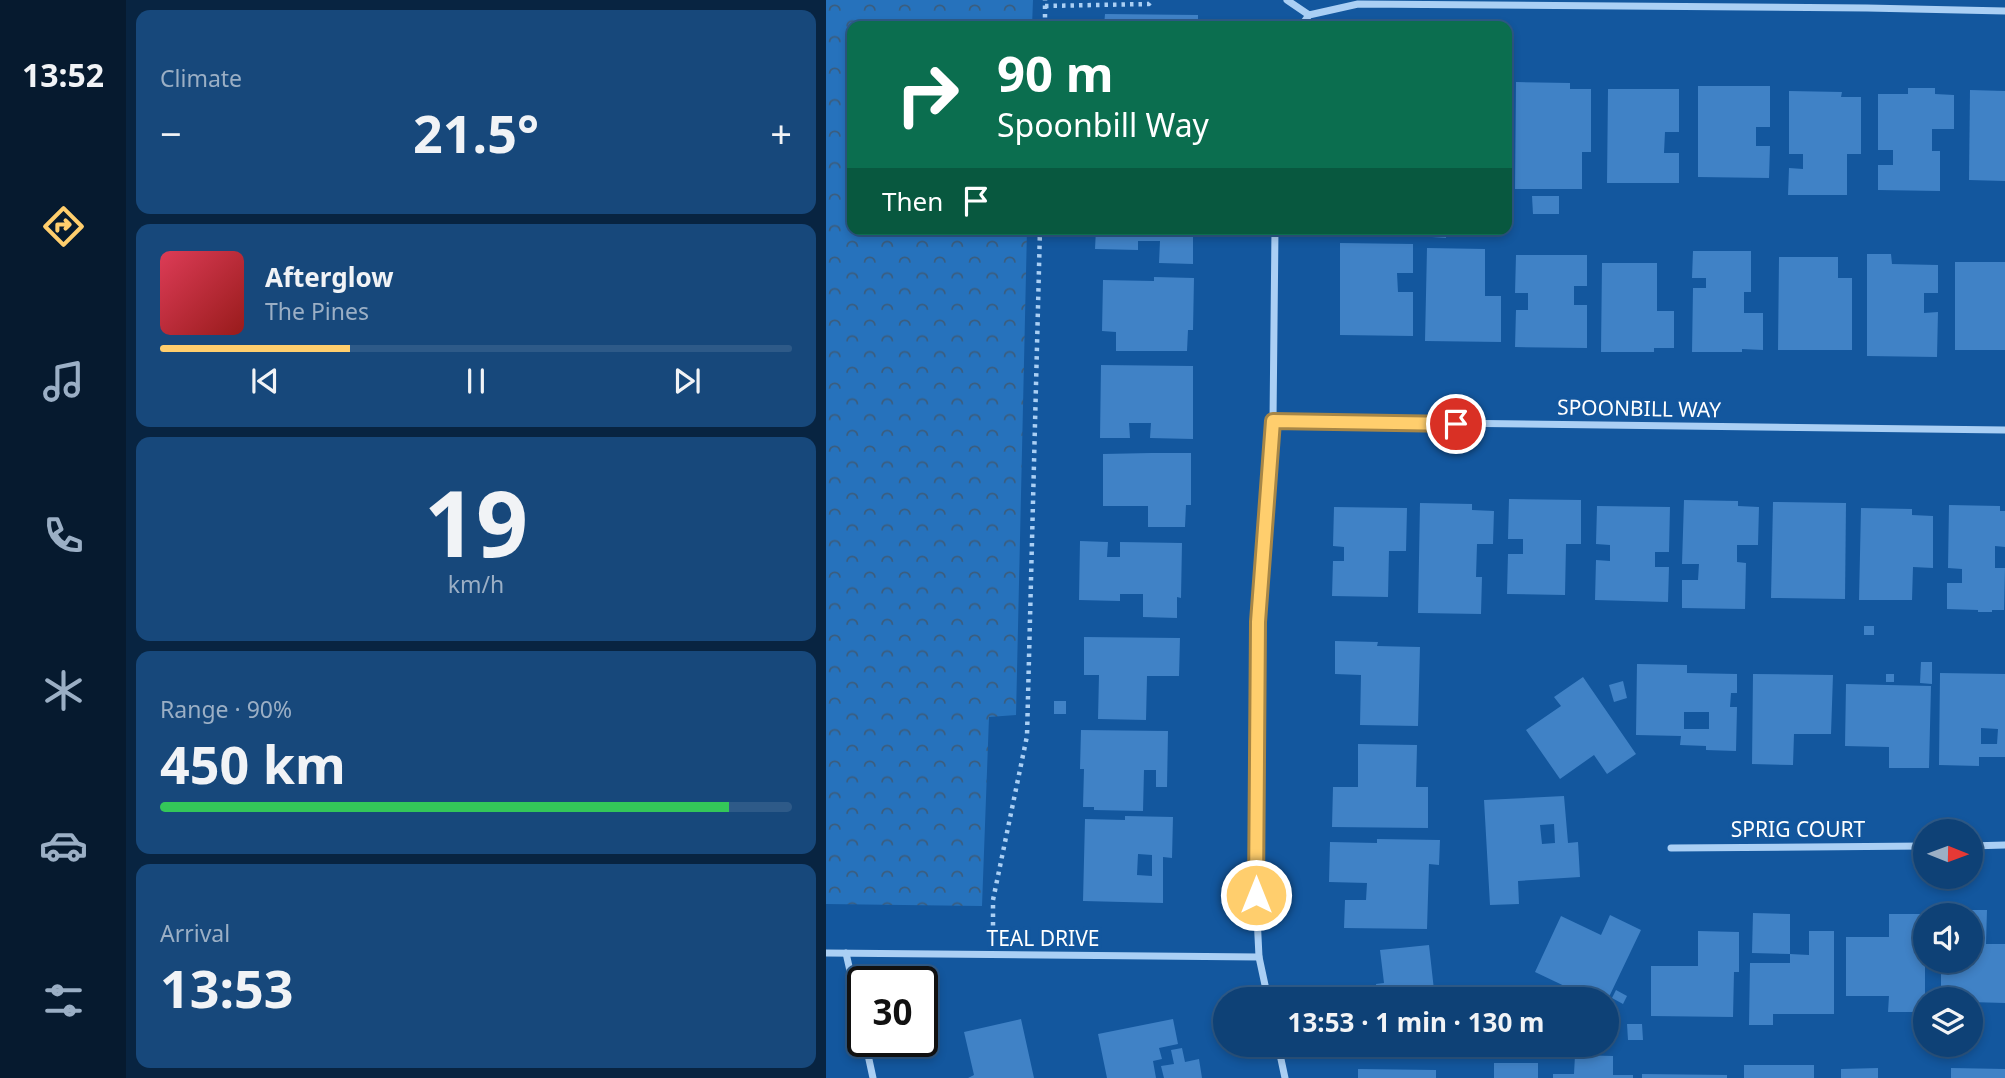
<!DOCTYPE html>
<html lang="en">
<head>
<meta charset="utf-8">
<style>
  body { margin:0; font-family:"Noto Sans",sans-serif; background:#17487b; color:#f1f3f6; height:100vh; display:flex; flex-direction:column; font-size:26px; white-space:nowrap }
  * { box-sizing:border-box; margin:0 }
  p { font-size:23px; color:#9bafc5 }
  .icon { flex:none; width:38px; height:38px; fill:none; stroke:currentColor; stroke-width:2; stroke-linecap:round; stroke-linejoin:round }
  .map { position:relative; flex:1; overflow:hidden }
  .sheet { display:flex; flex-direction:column; gap:10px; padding:10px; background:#082441; width:700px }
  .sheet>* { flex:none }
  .banner { position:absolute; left:21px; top:21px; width:665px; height:214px; border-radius:14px; box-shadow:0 4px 10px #0003,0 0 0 2px #2e5a88; background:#0b6e4f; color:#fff; overflow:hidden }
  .needle { width:46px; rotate:91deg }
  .buttons { position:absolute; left:1087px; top:819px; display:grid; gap:14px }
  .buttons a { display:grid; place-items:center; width:70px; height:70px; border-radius:50%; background:#0e4176; box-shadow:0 4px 10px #0003,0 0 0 2px #2e5a88; font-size:35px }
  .speed { position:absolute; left:21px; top:966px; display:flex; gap:14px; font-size:35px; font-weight:700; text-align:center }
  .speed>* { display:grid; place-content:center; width:91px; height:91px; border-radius:50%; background:#0e4176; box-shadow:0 4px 10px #0003,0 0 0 2px #2e5a88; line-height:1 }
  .speed .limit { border:4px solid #111; border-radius:10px; background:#fff; color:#111 }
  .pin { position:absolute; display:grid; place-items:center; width:60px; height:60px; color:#fff; margin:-30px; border:4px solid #fff; border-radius:50%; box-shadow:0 2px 7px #0007 }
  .me { position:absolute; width:77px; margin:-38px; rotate:0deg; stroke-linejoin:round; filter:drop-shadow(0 0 5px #0008) }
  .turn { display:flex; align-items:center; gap:24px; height:147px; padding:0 35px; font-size:32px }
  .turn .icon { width:91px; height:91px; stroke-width:2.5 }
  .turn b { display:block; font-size:49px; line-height:60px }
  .then { display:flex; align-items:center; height:66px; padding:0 35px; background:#0003; gap:14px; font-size:26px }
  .big { font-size:52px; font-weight:700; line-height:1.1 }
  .sheet .widget { flex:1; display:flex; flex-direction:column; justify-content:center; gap:10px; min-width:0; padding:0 24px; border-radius:14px; background:#17487b }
  .sheet .dial { align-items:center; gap:0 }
  .dial b { font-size:91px; line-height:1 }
  .song { display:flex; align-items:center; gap:21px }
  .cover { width:84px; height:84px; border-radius:10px; background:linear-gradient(135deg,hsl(350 70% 55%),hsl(0 70% 35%)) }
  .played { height:7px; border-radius:4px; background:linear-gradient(90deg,#ffce6d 30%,#2e5a88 30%) }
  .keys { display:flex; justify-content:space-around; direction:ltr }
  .heat { display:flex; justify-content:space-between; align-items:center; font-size:38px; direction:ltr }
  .charge { height:10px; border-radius:5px; background:linear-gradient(90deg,#34c759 90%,#2e5a88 0) }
  .trip { position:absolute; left:387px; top:987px; width:406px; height:70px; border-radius:35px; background:#0e4176; box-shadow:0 4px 10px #0003,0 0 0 2px #2e5a88; font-weight:700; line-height:70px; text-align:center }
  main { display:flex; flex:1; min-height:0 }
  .tab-bar { display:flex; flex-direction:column; width:126px; justify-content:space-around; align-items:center; background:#061a2f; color:#9bafc5 }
  .tab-bar .icon { width:49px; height:49px }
  .tab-bar .on { color:#ffce6d }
  .tab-bar b { font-size:32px; color:#f1f3f6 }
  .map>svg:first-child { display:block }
</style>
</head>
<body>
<main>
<nav class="tab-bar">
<b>13:52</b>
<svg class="icon on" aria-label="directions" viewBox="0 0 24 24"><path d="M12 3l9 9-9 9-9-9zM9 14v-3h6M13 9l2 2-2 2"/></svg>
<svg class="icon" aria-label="music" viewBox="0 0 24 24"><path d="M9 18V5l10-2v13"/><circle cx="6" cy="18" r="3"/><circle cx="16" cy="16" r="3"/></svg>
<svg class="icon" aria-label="phone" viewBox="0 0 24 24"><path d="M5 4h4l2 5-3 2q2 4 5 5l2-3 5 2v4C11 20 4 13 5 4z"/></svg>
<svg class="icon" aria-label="climate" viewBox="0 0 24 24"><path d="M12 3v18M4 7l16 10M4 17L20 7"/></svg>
<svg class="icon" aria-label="car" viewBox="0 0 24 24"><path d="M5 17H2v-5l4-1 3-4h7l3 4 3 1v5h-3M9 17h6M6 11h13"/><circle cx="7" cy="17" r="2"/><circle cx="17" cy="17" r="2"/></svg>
<svg class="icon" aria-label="filters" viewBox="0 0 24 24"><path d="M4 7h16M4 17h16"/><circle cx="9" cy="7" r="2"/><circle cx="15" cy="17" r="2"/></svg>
</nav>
<section class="sheet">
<div class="widget"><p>Climate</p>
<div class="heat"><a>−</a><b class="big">21.5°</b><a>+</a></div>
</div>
<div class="widget">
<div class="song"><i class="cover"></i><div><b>Afterglow</b><p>The Pines</p></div></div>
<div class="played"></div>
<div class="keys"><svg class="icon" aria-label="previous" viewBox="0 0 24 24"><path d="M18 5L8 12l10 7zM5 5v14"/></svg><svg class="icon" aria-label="pause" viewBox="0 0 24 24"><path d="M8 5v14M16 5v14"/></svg><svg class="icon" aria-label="next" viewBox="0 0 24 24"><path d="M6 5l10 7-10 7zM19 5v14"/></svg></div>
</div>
<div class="widget dial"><b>19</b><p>km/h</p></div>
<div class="widget"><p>Range · 90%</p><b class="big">450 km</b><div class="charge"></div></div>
<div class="widget"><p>Arrival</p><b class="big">13:53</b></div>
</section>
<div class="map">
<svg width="1179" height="1078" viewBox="0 0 1179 1078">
  <defs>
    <pattern id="park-crowns" width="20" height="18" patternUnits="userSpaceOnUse" patternTransform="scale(1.75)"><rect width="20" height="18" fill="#2672bc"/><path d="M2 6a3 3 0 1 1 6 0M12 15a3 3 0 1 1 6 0" fill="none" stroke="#3b5d7e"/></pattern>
  </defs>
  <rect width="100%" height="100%" fill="#13579e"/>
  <!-- park -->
  <polygon fill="url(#park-crowns)" points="0,0 207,0 206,26 26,26 26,229 201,229 190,715 163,717 156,906 0,904"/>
  <!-- building -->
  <g fill="#4082c6" fill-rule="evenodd">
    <polygon points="279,14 372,15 372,26 278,26"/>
    <polygon points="690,82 744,83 744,89 765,89 765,152 756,152 756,189 689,189"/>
    <polygon points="872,86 944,86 944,127 930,127 930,146 944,146 943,178 872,177"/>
    <polygon points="1082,88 1109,88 1109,94 1128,95 1128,129 1106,129 1106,151 1114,151 1114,191 1052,190 1052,165 1067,165 1067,150 1052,150 1052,94 1082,94"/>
    <polygon points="782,89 853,89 853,132 839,132 838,153 853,153 853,183 781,183"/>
    <polygon points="1144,90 1179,91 1179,181 1143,180"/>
    <polygon points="963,91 1016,92 1015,97 1035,97 1035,154 1021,154 1021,195 962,195 963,168 977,169 977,154 963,154"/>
    <polygon points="706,196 733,196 733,214 707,214"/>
    <polygon points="270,229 367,229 367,264 333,263 334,241 312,241 312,250 269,249"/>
    <polygon points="606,229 620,229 620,238 606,237"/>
    <polygon points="514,243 587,244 587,273 571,273 572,292 587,292 587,336 514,335"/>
    <polygon points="601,248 659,249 659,296 675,296 675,342 599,341"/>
    <polygon points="867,251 925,251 925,292 918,292 918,313 937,313 937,350 916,349 916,352 866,352 867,288 880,288 880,278 866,278"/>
    <polygon points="1041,254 1065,254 1066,264 1112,265 1112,293 1098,293 1098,313 1112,312 1111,357 1041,356"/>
    <polygon points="690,255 761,255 761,286 748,286 748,305 761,305 761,348 689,347 690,310 702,310 702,293 689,293"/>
    <polygon points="953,257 1012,257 1012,278 1026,278 1026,350 952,350"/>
    <rect x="1129" y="262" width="50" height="88"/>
    <polygon points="776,263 831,263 831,311 848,311 848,348 828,348 828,352 775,352"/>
    <polygon points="328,277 368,278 367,330 362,330 361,351 290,351 290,332 276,331 277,280 328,281"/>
    <polygon points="275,365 367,366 367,439 324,438 325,423 303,423 304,438 274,438"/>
    <polygon points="325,453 365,453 365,505 360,505 359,527 322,527 322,506 277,506 277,454"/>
    <polygon points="683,499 755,500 755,544 740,544 739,595 681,594 682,554 697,554 697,539 682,539"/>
    <polygon points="858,500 912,501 912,506 933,507 932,545 911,545 911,562 920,563 919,609 856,608 856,580 872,580 873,564 856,564"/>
    <polygon points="947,502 1020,503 1019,599 945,598"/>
    <polygon points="594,503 646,504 646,510 668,511 667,544 651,544 650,577 656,577 655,614 592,613"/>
    <polygon points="1123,505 1174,506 1174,511 1179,511 1179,547 1169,546 1169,568 1179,568 1178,610 1166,610 1166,612 1152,612 1152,610 1121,609 1121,583 1136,583 1136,569 1122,568"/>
    <polygon points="771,506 844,507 843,552 829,552 829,567 843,567 842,602 769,600 770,560 784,561 784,545 770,544"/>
    <polygon points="508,507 581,508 580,551 563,551 562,597 506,596 507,561 518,561 518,547 507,546"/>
    <polygon points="1035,508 1086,509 1086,515 1107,516 1107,568 1087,567 1086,600 1033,600"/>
    <polygon points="254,541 282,542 281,557 294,557 294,542 356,543 355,598 351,597 351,618 317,617 317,594 294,594 294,601 253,600"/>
    <rect x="1038" y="626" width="10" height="9"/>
    <polygon points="258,637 354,638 353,676 321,676 320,720 272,719 273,675 258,675"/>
    <polygon points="509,641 552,642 551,646 594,647 592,726 534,725 535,675 509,674"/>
    <polygon points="1095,662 1106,662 1106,684 1094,683"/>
    <path d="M811 664 861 665V673L911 674V693H905L904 707H911L910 751 880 750V746L854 745 855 736 810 735ZM858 712H883V729H858Z"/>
    <path d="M1114 673 1179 674V757H1153V766L1113 765ZM1155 728 1172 729 1171 744H1155Z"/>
    <polygon points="927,674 1007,675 1005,734 968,734 967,765 926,764"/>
    <rect x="1060" y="674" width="8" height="8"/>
    <polygon points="757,677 810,754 781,774 768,755 734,779 700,730 735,706 728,697"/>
    <polygon points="797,681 801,698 788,702 783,685"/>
    <polygon points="1020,684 1105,686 1103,768 1063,768 1063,747 1019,746"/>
    <rect x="228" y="701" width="12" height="13"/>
    <polygon points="255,730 342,731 341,787 330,787 330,770 318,770 317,811 268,810 268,807 257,807 258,769 254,769"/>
    <polygon points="532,744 591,745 590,787 602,787 602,828 506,827 507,787 532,787"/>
    <path d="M738 796 742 843 752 842 754 877 692 881 693 904 664 905 658 800ZM728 824 729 843 716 844 714 825Z"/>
    <path d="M299 816 347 817 346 858 337 857V903L257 901 259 819 299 820ZM312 854 326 855V876L311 875Z"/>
    <polygon points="551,839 614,840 613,865 603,864 601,929 518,928 519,900 540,900 541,883 503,882 504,842 551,843"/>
    <polygon points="1116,910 1161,910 1160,944 1179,944 1179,1003 1144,1002 1144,999 1115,999 1115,961 1144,961 1144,915 1116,915"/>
    <polygon points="927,913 964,914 964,954 926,953"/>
    <polygon points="1063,914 1099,914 1099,1012 1062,1012 1063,996 1020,996 1020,937 1063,937"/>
    <polygon points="784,915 815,930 782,999 745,999 749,991 709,972 735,916 775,935"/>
    <polygon points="872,931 913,932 913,972 908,972 907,1017 825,1016 825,966 872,966"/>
    <polygon points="983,931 1008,931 1008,1014 947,1014 947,1025 923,1025 924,963 964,963 964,954 983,955"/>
    <polygon points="603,945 609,999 529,999 529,997 551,995 550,984 558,983 554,950"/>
    <polygon points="790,990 801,996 797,1004 786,998"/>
    <polygon points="195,1019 208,1078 142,1078 148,1075 138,1032"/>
    <polygon points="347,1019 352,1044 333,1048 336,1059 327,1061 330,1078 281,1078 272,1034"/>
    <polygon points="801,1024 816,1024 817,1040 802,1040"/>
    <polygon points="356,1048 359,1062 373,1059 376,1078 338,1078 335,1066 348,1064 345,1050"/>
    <polygon points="749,1055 787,1056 787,1075 807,1075 807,1078 727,1078 727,1074 748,1074"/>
    <rect x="668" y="1063" width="44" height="15"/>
    <rect x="918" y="1065" width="70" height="13"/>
    <polygon points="1052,1068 1052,1078 1015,1078 1015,1069"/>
    <polygon points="1125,1068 1179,1069 1179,1078 1125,1078"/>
    <polygon points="532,1069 610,1070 610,1078 532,1078"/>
    <polygon points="816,1074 901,1075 901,1078 816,1078"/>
  </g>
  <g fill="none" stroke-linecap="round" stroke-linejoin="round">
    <!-- path -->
    <g stroke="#aacff4" stroke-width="4.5" stroke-dasharray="3.5 5" stroke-linecap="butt">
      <polyline points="219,6 323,4 326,0"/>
      <polyline points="219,26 219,0"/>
      <polyline points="167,934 167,900 201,736 214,229"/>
    </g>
    <!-- minor -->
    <g stroke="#aacff4" stroke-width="7">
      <polyline points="461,0 483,15"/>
      <polyline points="483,15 532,4 1041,8 1179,11"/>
      <polyline points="475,26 483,15"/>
      <polyline points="447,421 1179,430"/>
      <polyline points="1144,846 1179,845"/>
      <polyline points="845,848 1099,846"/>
      <polyline points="0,953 433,957"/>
      <polyline points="20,953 37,1029"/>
      <polyline points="442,999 433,957 430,895 432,622 447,421 449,229"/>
      <polyline points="39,1041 47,1078"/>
      <polyline points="452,1045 459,1078"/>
    </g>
  </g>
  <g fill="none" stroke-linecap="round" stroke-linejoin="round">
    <!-- route casing -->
    <g stroke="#a68647" stroke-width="18">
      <polyline id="route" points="430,895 432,622 447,421 630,424"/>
    </g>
    <!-- route -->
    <use href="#route" stroke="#ffce6d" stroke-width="12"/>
  </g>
  <g text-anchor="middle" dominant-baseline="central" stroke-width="7" stroke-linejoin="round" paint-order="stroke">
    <!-- street labels -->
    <g font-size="21" fill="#fff" stroke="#13579e">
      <text transform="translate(813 408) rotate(1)">SPOONBILL WAY</text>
      <text x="972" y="829">SPRIG COURT</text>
      <text x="217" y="938">TEAL DRIVE</text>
    </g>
  </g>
</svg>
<div class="buttons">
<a><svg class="needle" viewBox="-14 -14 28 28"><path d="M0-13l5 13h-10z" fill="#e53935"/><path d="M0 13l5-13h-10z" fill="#9bafc5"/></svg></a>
<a><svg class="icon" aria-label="sound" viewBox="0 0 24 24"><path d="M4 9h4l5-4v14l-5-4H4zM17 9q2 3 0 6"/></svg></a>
<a><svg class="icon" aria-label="layers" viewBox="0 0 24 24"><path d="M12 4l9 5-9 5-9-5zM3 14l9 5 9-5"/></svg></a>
</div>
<div class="speed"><div class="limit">30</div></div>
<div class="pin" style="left:630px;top:424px;background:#d93025"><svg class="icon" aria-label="arrive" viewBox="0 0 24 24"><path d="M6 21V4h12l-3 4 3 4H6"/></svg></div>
<svg class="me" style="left:430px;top:895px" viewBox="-20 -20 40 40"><circle r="17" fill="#ffce6d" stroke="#fff" stroke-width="3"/><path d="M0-11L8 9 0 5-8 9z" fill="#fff"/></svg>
<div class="trip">13:53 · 1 min · 130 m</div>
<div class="banner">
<div class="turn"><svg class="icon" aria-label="right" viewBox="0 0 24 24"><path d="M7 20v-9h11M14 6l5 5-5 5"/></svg><div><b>90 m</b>Spoonbill Way</div></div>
<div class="then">Then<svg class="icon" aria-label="arrive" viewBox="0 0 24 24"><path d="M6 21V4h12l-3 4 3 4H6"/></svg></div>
</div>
</div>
</main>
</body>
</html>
